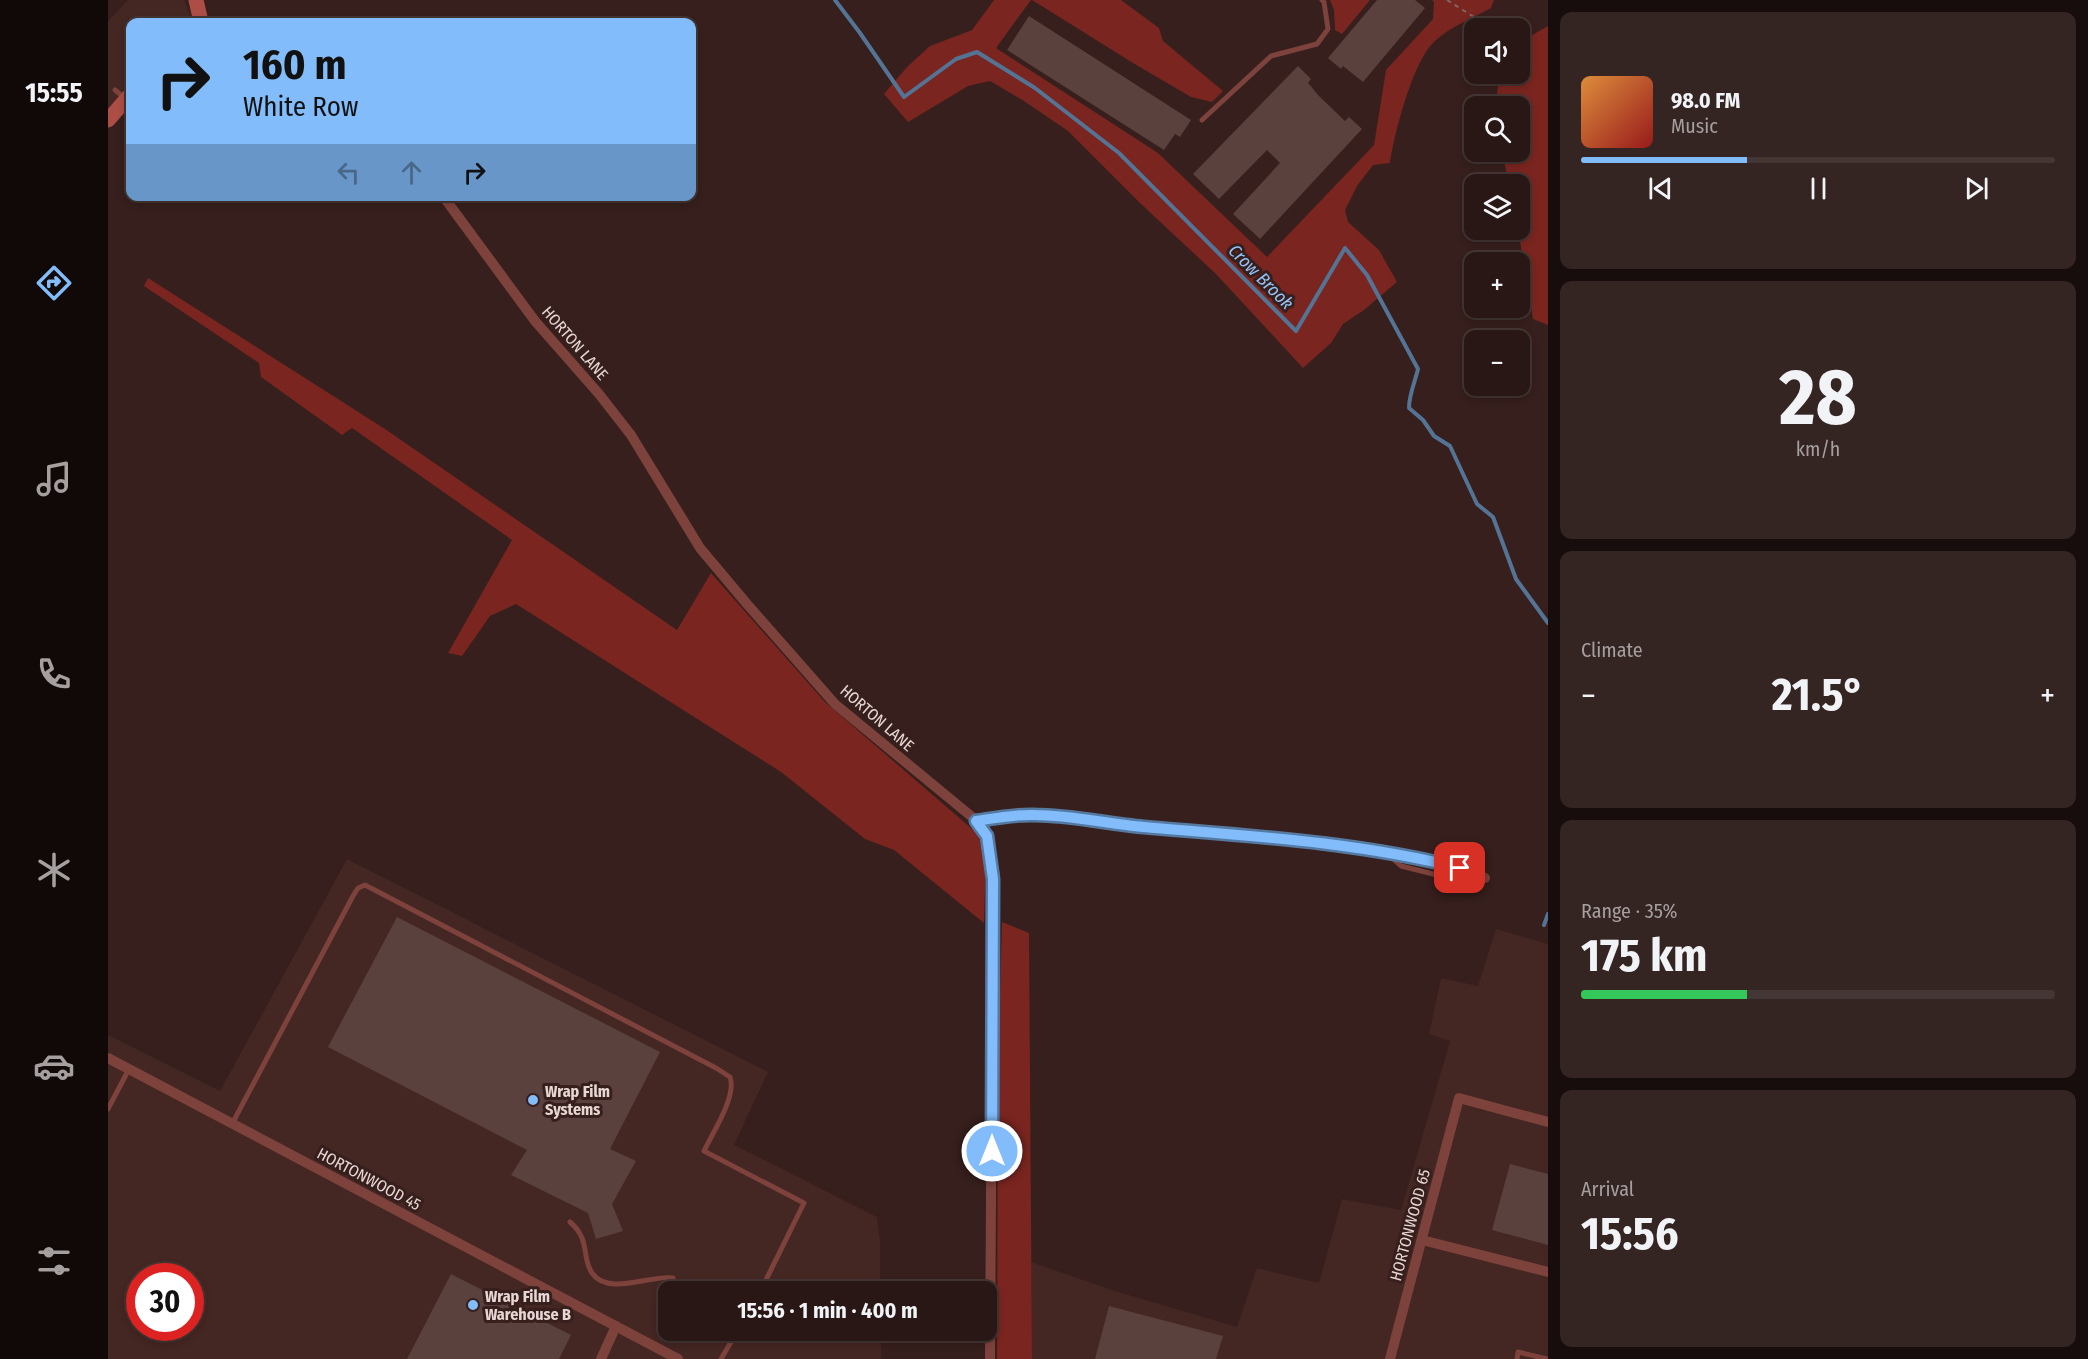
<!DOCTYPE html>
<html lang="en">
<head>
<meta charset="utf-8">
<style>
  body { margin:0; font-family:"Fira Sans Condensed",sans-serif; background:#342422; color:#f1f3f6; height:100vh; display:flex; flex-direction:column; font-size:22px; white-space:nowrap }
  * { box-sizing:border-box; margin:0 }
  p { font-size:20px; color:#a59fa0 }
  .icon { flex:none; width:33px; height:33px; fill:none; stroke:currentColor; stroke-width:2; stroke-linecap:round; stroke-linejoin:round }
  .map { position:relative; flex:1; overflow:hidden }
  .details { display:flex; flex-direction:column; gap:12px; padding:12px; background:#160d0c; width:540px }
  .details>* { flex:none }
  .top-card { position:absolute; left:18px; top:18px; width:570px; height:183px; border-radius:12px; box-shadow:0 3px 9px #0003,0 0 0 2px #443634; background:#82bcfa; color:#111; overflow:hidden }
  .fabs { position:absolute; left:1356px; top:18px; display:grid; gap:12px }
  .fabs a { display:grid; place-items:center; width:66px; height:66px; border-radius:12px; background:#281715; box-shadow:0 3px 9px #0003,0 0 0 2px #443634; font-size:30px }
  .speed { position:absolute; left:18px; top:1263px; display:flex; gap:12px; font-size:30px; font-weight:700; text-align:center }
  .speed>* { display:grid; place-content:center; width:78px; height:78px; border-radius:50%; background:#281715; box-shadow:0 3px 9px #0003,0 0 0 2px #443634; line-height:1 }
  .speed .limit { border:9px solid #d22; background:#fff; color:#111 }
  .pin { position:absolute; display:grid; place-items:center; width:51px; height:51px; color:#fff; margin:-26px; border-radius:12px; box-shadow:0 3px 9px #0006 }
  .me { position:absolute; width:66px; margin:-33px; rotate:0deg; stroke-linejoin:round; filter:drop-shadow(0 0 4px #0008) }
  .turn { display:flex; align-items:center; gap:21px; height:126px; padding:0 18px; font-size:27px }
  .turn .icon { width:78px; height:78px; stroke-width:2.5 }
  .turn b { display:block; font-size:42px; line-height:51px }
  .lanes { display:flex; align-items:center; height:57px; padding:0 18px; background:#0003; justify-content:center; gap:30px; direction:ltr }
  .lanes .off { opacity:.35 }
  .big { font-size:45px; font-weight:700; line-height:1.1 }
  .details .card { flex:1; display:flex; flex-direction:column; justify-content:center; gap:9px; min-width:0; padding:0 21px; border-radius:12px; background:#342422 }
  .details .dial { align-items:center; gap:0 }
  .dial b { font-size:78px; line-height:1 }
  .song { display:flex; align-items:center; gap:18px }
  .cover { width:72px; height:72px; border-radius:9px; background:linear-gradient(135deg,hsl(30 70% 55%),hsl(0 70% 35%)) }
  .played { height:6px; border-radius:3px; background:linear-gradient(90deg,#82bcfa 35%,#443634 35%) }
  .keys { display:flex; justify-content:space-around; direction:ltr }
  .heat { display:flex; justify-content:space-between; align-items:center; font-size:33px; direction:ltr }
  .charge { height:9px; border-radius:4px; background:linear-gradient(90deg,#34c759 35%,#443634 0) }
  .trip { position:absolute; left:550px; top:1281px; width:339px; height:60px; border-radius:12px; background:#281715; box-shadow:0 3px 9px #0003,0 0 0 2px #443634; font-weight:700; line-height:60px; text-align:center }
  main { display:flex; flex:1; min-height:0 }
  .tab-bar { display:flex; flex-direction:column; width:108px; justify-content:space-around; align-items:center; background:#100908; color:#a59fa0 }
  .tab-bar .icon { width:42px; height:42px }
  .tab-bar .active { color:#82bcfa }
  .tab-bar b { font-size:27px; color:#f1f3f6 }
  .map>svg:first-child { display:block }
</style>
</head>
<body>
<main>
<nav class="tab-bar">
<b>15:55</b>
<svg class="icon active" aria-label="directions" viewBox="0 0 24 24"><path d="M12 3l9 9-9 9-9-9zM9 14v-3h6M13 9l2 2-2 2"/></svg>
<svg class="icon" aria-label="music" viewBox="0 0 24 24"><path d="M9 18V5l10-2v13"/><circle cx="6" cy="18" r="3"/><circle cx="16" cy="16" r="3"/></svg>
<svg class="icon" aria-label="phone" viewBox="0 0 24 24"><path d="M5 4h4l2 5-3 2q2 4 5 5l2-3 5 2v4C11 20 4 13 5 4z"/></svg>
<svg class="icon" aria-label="climate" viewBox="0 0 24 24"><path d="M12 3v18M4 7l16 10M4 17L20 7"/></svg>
<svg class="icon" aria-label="car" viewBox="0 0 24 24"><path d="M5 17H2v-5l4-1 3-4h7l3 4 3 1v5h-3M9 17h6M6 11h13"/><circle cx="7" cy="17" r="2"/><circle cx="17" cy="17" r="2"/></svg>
<svg class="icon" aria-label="filters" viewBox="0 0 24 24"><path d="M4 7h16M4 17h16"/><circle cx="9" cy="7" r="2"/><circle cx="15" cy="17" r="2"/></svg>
</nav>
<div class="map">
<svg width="1440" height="1359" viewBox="0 0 1440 1359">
  <rect width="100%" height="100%" fill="#361f1c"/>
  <!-- built -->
  <g fill="#442622" fill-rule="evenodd">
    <polygon points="20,0 76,0 85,22 22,22 22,87 0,108 0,21"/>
    <path d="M239 859 660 1072 626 1145 769 1217 772 1240V1291L561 1292V1330L773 1331V1359H0V1035L112 1091ZM32 1276H82V1328H32Z"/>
    <polygon points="1388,929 1440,944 1440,1359 924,1359 923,1262 1004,1290 1129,1327 1149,1268 1211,1283 1234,1199 1293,1210 1342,1041 1321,1034 1333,978 1370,986"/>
  </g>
  <!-- green -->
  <g fill="#7a251f">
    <path d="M886 0H923L888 48 1050 153 1159 257 1266 145 1278 70 1325 19 1326 2 1324 0H1386L1383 8C1365 18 1342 27 1327 41 1305 60 1286 135 1282 163L1265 165 1249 186 1237 210 1240 222 1271 250 1289 282 1256 310 1235 324 1223 343 1195 368 1108 274 1033 204 960 131 916 101 882 81 860 86 800 122 776 94 799 67 822 46 864 30Z"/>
    <polygon points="924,0 1013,0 1051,28 1055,41 1115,91 1104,102 1083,97 1025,63"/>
    <polygon points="1222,0 1262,0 1234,34 1227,30 1226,10"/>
    <polygon points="1440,26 1440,325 1425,319 1410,230 1412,184 1401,184 1394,152 1412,152 1412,106 1388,106 1391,74 1412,74 1412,42"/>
    <polygon points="40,278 277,429 569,630 603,573 717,702 870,834 878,858 876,923 786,850 757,839 673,772 408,604 382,616 354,656 340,653 404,540 244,428 234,435 153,377 151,363 36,286"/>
    <polygon points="894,922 921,933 924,1359 889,1359 890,1063"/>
  </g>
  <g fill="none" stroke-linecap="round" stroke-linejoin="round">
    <!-- stream -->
    <g stroke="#547496" stroke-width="4">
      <path d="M727 0 752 33 796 97 848 59 869 52 927 88 1011 153 1188 331 1237 248 1259 275 1310 369C1307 382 1301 394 1301 408L1315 420 1326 436 1342 446 1369 504 1385 517 1408 579 1440 623"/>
      <polyline points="1436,925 1440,914"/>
    </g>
  </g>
  <!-- building -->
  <g fill="#5a413d">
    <polygon points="1269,0 1307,0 1317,8 1255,82 1235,66 1233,69 1220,58"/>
    <polygon points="921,16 1083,120 1072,137 1067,134 1056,150 899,50"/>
    <polygon points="1190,66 1203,79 1200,83 1211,96 1237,121 1241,117 1254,129 1152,239 1125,214 1172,163 1159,150 1111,199 1085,174"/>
    <polygon points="289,917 552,1052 502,1149 528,1161 504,1204 515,1231 488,1239 480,1213 403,1175 419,1150 220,1047"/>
    <polygon points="1402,1164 1440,1174 1440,1245 1384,1230"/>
    <polygon points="343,1274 463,1335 451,1359 299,1359"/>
    <polygon points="1001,1306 1115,1336 1108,1359 987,1359"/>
  </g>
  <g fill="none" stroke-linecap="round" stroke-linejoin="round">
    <!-- path -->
    <polyline stroke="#7c6764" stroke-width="2" stroke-dasharray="4.5 4.5" stroke-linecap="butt" points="1339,0 1366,17"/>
    <!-- lane -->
    <g stroke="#7d423b" stroke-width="5">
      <polyline points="7,90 17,98"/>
      <polyline points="1094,120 1163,56 1209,44 1220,29 1216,2 1214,0"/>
      <polyline points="1281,855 1293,866 1357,882"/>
      <polyline points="0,1109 21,1069"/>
      <path d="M124 1124 245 896 250 888 257 885 608 1068 622 1077C629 1096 605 1132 596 1151L696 1203 652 1292"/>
      <path d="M462 1222C483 1240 473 1257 484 1273 501 1297 544 1274 565 1278"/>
      <polyline points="613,1359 630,1330"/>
      <polyline points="1409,1359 1410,1352 1439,1359"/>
    </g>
    <!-- street -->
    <g stroke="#7d423b" stroke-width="10">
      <polyline points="335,196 427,321 491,394 523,435 592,548 639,604 727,704 869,821 879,835 885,879 882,1359"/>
      <polyline points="869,821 895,817 928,815 1033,827 1214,843 1310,858 1352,868 1377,878"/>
      <polyline points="0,1058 570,1359"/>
      <polyline points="1314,1240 1440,1272"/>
      <polyline points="493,1359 508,1326"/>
      <polyline points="1282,1359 1351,1098 1440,1122"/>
    </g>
    <!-- secondary -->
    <g stroke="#ac4e45" stroke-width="15">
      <polyline points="88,0 93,22"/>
      <polyline points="0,120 22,95"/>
    </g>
  </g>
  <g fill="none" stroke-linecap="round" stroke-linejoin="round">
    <!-- route casing -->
    <g stroke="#547aa2" stroke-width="15">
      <path id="route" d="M884 1151 885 879 879 836 868 821C888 818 908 814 927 815 963 815 1000 824 1036 827 1142 836 1249 842 1352 868"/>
    </g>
    <!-- route -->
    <use href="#route" stroke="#82bcfa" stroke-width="10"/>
  </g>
  <!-- markers -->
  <g fill="#82bcfa" stroke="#361f1c" stroke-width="2">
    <circle cx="425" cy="1100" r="6"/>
    <circle cx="365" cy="1305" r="6"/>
  </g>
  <g text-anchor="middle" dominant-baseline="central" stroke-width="6" stroke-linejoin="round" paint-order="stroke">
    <!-- street labels -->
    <g font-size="16" fill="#e7d7d4" stroke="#361f1c">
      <text transform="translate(467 343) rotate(49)">HORTON LANE</text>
      <text transform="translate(769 718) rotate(41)">HORTON LANE</text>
      <text transform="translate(261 1179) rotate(28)">HORTONWOOD 45</text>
      <text transform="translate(1302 1225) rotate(-75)">HORTONWOOD 65</text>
    </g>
    <!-- poi labels -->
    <g font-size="16" font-weight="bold" fill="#e7d7d4" stroke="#361f1c" text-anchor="start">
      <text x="437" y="1091">Wrap Film<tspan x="437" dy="18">Systems</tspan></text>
      <text x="377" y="1296">Wrap Film<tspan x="377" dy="18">Warehouse B</tspan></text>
    </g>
    <!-- water labels -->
    <g font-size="18" font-style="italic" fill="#92c4fa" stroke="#361f1c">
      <text transform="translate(1153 277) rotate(45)">Crow Brook</text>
    </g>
  </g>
</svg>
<div class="fabs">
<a><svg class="icon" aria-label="sound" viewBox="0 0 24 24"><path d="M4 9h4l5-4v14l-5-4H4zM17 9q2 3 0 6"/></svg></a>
<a><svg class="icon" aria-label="search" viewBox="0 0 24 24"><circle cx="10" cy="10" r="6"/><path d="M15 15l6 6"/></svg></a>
<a><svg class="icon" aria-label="layers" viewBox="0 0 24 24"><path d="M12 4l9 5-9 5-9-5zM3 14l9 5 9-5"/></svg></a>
<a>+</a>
<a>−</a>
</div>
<div class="speed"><div class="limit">30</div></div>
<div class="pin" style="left:1352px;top:868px;background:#d93025"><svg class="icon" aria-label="arrive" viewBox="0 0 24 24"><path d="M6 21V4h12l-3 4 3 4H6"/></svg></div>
<svg class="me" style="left:884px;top:1151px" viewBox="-20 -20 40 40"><circle r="17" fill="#82bcfa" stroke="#fff" stroke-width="3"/><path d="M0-11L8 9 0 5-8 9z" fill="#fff"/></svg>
<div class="trip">15:56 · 1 min · 400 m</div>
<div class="top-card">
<div class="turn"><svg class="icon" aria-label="right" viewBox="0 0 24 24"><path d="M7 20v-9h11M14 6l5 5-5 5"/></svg><div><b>160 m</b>White Row</div></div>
<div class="lanes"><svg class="icon off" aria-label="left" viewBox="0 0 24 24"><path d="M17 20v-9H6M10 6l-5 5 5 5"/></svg><svg class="icon off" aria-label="ahead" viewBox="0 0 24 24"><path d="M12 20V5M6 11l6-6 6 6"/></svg><svg class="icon" aria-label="right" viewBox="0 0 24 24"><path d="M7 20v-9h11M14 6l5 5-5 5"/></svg></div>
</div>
</div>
<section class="details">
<div class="card">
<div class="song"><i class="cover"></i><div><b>98.0 FM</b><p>Music</p></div></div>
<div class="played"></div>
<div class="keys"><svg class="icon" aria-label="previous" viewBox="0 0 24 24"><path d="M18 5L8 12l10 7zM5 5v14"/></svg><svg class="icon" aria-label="pause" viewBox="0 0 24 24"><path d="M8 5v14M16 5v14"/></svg><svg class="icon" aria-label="next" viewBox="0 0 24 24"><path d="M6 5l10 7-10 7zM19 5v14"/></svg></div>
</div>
<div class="card dial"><b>28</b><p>km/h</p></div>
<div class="card"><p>Climate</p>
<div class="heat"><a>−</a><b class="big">21.5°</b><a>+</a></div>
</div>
<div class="card"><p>Range · 35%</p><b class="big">175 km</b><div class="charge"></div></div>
<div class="card"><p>Arrival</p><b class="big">15:56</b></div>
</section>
</main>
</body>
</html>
